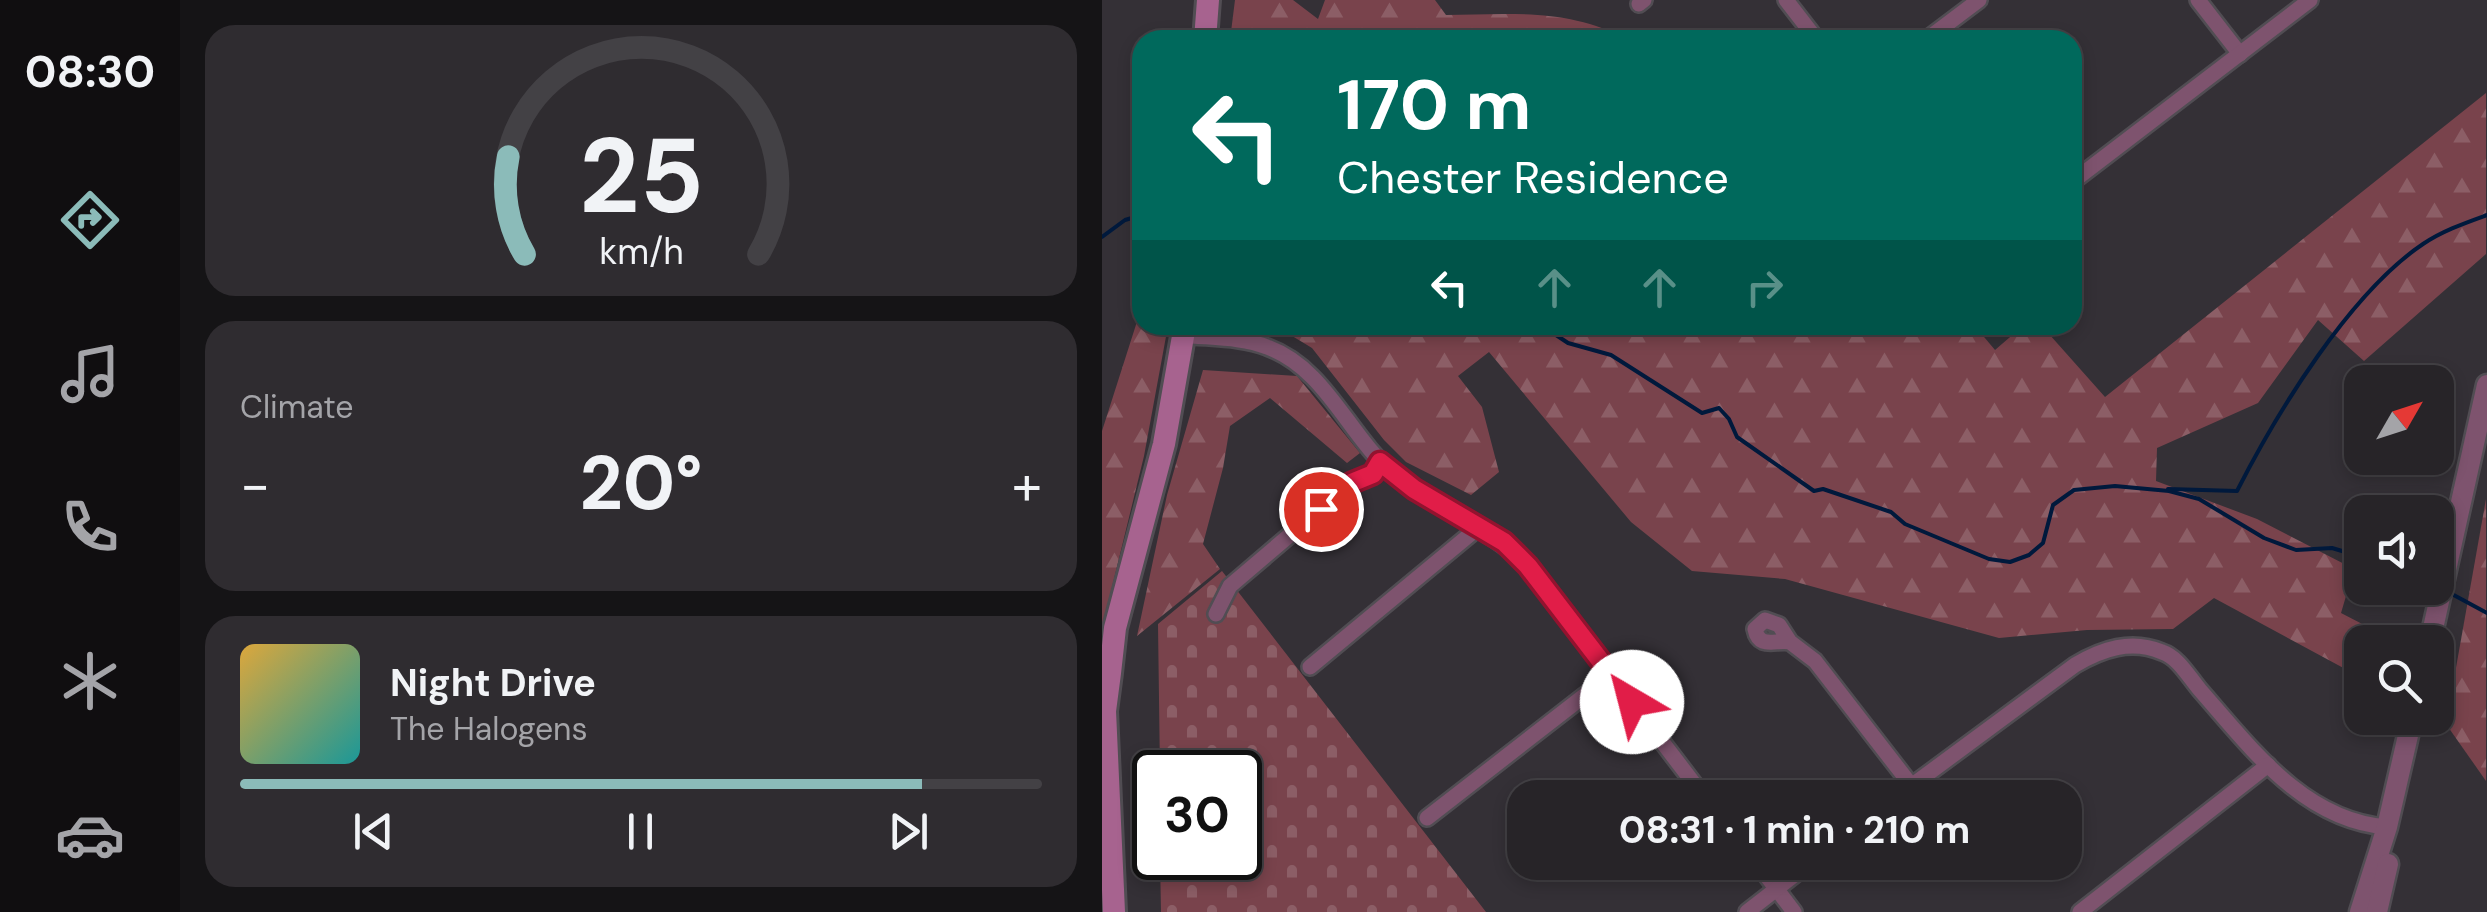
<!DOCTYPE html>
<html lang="en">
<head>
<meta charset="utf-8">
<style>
  body { margin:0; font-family:"DM Sans",sans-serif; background:#2f2c30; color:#f1f3f6; height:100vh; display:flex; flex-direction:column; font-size:38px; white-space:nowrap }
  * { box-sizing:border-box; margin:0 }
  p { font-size:32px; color:#a4a4a8 }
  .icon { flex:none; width:55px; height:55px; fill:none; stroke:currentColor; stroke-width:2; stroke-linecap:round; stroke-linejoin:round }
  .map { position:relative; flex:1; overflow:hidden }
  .side { display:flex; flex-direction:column; gap:25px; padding:25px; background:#151416; width:922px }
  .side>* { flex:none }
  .top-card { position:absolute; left:30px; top:30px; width:950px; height:305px; border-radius:30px; box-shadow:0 5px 15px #0003,0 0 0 2px #434145; background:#00695c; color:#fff; overflow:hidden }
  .needle { width:65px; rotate:51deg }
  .fabs { position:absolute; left:1242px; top:365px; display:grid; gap:20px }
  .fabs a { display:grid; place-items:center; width:110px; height:110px; border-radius:20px; background:#272428; box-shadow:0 5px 15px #0003,0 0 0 2px #434145; font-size:50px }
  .speed { position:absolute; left:30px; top:750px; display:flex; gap:20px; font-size:50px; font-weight:700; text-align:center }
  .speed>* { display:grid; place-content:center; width:130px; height:130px; border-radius:50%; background:#272428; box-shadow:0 5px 15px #0003,0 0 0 2px #434145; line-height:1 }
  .speed .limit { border:5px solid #111; border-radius:15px; background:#fff; color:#111 }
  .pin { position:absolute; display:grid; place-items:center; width:85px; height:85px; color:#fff; margin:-42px; border:5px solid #fff; border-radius:50%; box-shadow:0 2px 10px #0007 }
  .me { position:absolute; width:110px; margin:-55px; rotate:323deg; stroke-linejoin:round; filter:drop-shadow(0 0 8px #0008) }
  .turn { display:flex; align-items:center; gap:35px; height:210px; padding:0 40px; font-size:45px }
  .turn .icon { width:130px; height:130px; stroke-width:2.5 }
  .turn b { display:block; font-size:70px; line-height:85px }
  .lanes { display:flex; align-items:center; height:95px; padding:0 40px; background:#0003; justify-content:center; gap:50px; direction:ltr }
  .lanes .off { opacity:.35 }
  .big { font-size:75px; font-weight:700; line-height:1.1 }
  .side .card { flex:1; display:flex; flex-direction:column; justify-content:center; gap:15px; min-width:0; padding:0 35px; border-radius:30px; background:#2f2c30 }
  .side .dial { align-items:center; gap:0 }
  .dial svg { height:260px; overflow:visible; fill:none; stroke:#434145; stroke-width:7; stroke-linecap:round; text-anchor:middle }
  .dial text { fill:#f1f3f6; stroke:none }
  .song { display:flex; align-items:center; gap:30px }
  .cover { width:120px; height:120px; border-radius:15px; background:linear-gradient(135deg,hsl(40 70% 55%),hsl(180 70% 35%)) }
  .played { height:10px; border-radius:5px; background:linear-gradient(90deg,#8bbbb9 85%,#434145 85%) }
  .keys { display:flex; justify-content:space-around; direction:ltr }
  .heat { display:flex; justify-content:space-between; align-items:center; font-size:55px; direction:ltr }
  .trip { position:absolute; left:405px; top:780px; width:575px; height:100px; border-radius:30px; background:#272428; box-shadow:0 5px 15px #0003,0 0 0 2px #434145; font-weight:700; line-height:100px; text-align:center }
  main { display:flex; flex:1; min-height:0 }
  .tab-bar { display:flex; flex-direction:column; width:180px; justify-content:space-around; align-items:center; background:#100e10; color:#a4a4a8 }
  .tab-bar .icon { width:70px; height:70px }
  .tab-bar .on { color:#8bbbb9 }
  .tab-bar b { font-size:45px; color:#f1f3f6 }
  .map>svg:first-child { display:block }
</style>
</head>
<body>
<main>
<nav class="tab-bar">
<b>08:30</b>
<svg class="icon on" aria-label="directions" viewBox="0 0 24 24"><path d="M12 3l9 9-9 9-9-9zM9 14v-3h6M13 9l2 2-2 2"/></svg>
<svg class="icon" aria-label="music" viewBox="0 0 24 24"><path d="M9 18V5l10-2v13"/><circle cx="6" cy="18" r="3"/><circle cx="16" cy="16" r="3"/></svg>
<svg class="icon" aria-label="phone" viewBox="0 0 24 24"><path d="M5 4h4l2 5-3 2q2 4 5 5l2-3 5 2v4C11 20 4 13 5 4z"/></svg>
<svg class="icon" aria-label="climate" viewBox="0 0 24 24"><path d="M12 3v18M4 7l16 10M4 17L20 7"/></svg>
<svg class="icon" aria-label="car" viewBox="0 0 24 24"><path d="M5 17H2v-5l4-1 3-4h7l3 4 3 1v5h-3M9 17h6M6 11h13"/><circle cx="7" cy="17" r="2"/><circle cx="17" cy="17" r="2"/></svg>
</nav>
<section class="side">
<div class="card dial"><svg viewBox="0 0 100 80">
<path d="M14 69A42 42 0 1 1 86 69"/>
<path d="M14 69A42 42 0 0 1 9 39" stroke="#8bbbb9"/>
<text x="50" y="56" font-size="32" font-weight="700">25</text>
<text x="50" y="72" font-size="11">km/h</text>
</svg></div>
<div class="card"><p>Climate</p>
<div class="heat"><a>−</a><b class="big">20°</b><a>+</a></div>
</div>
<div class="card">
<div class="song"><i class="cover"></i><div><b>Night Drive</b><p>The Halogens</p></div></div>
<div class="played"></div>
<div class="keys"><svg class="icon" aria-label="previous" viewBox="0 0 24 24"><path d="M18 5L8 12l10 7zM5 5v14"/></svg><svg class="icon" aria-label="pause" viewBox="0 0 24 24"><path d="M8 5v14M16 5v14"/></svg><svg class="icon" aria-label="next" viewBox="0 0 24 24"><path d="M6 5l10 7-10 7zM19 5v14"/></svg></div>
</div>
</section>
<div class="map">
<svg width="1385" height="912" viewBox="0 0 1385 912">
  <defs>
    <pattern id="forest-firs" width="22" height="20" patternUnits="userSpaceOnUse" patternTransform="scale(2.5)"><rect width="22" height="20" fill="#79434c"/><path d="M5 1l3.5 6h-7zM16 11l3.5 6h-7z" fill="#8c5e66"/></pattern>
    <pattern id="cemetery-stones" width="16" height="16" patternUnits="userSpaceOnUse" patternTransform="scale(2.5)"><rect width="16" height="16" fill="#79434c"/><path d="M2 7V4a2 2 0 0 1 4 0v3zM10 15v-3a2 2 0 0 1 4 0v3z" fill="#8c5e66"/></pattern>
  </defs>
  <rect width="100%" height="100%" fill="#343036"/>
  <!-- forest -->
  <g fill="url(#forest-firs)">
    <path d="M133 0H191L216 19 223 0H333L344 15C405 14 470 8 525 40H128Z"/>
    <polygon points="1384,93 1384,254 1262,361 1216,320 1156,403 1055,448 1054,481 1155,519 1252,569 1239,613 1295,642 1260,642 1260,678 1112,598 1071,629 985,630 897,638 683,579 590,571 529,522 387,352 356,376 380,407 397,472 369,495 304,462 282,440 210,348 172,325 872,325 893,350 922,325 939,325 1003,397"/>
    <polygon points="40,306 40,325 65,325 65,331 42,456 0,628 0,431"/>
    <polygon points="101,370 195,376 258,453 245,463 168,398 128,426 121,468 101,544 118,569 35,636 65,495"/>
    <polygon points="1384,499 1384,781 1344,724"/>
  </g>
  <!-- cemetery -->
  <polygon fill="url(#cemetery-stones)" points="120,571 384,912 59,912 58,858 138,858 138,772 58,772 56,624"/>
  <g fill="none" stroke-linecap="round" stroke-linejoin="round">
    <!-- stream -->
    <g stroke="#00193c" stroke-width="4">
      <polyline points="0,237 23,220 40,215"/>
      <polyline points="439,325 466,343 509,355 600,413 617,408 627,419 635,437 712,491 721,489 789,512 803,524 887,559 908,562 927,555 941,543 951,505 972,490 1013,486 1067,491 1097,499 1162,538 1194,550 1230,548 1260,557"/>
      <path d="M1066 489 1135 491C1175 412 1248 293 1321 244 1340 231 1363 223 1385 215"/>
      <polyline points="1348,593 1385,613"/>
    </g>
    <!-- minor casing -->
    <g stroke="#514d53" stroke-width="20">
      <g id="minor">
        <polyline points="684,0 715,40"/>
        <polyline points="1096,0 1138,54"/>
        <polyline points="537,4 542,0"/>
        <polyline points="824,40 877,0"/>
        <polyline points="970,182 1208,0"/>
        <path d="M81 335C108 338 140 337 165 347 225 369 246 436 293 475 335 510 387 528 426 566L603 798"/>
        <polyline points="114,614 128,586 249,483 271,474 278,462"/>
        <path d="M688 642C674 639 657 650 653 629L663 620 677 625 688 642 713 661 809 785"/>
        <polyline points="208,667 377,527"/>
        <path d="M793 798 973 665C1000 649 1029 639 1060 652 1076 657 1087 677 1098 690 1148 747 1202 821 1285 827"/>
        <polyline points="325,818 509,675"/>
        <polyline points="654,862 692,912"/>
        <polyline points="645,912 709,862"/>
        <polyline points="978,912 1166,765"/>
      </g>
    </g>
    <!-- tertiary casing -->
    <g stroke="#514d53" stroke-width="25">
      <g id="tertiary">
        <polyline points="1328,642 1385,385"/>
        <polyline points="1258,912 1285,827 1310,718"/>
        <polyline points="1275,912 1286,864"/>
      </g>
    </g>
    <!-- secondary casing -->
    <g stroke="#514d53" stroke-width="28">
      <g id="secondary">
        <polyline points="103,40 106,0"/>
        <polyline points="12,912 3,711 8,673 13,628 62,444 83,325"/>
      </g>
    </g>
    <!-- minor -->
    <use href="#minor" stroke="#7e536e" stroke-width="15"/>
    <!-- tertiary -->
    <use href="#tertiary" stroke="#7e536e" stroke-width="20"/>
    <!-- secondary -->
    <use href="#secondary" stroke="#a7638f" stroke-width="22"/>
  </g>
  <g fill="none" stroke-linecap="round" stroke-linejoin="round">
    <!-- route casing -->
    <g stroke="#92132f" stroke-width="25">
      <polyline id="route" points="219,509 249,483 271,474 278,462 312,489 402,542 426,566 530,702"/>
    </g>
    <!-- route -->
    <use href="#route" stroke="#e11d48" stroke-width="18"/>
  </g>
</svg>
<div class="fabs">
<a><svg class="needle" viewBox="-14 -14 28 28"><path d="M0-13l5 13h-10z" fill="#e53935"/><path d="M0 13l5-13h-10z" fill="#a4a4a8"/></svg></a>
<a><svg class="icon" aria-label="sound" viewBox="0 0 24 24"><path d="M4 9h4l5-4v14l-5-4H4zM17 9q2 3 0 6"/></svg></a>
<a><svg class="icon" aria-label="search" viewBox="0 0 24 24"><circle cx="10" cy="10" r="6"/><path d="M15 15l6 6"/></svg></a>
</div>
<div class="speed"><div class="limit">30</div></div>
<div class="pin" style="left:219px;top:509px;background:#d93025"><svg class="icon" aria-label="arrive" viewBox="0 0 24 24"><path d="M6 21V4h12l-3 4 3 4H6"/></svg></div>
<svg class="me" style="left:530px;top:702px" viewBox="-20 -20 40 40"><circle r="19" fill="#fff"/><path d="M0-13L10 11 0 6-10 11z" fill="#e11d48"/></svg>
<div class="trip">08:31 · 1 min · 210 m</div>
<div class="top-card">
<div class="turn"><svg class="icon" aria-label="left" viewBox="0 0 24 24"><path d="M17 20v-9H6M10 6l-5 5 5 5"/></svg><div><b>170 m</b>Chester Residence</div></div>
<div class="lanes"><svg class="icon" aria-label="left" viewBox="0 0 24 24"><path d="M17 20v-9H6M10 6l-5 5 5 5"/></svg><svg class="icon off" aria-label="ahead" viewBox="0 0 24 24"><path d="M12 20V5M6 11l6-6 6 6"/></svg><svg class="icon off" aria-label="ahead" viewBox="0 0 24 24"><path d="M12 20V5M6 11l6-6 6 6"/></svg><svg class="icon off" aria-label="right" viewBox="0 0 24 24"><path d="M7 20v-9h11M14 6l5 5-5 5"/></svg></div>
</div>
</div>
</main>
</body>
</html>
